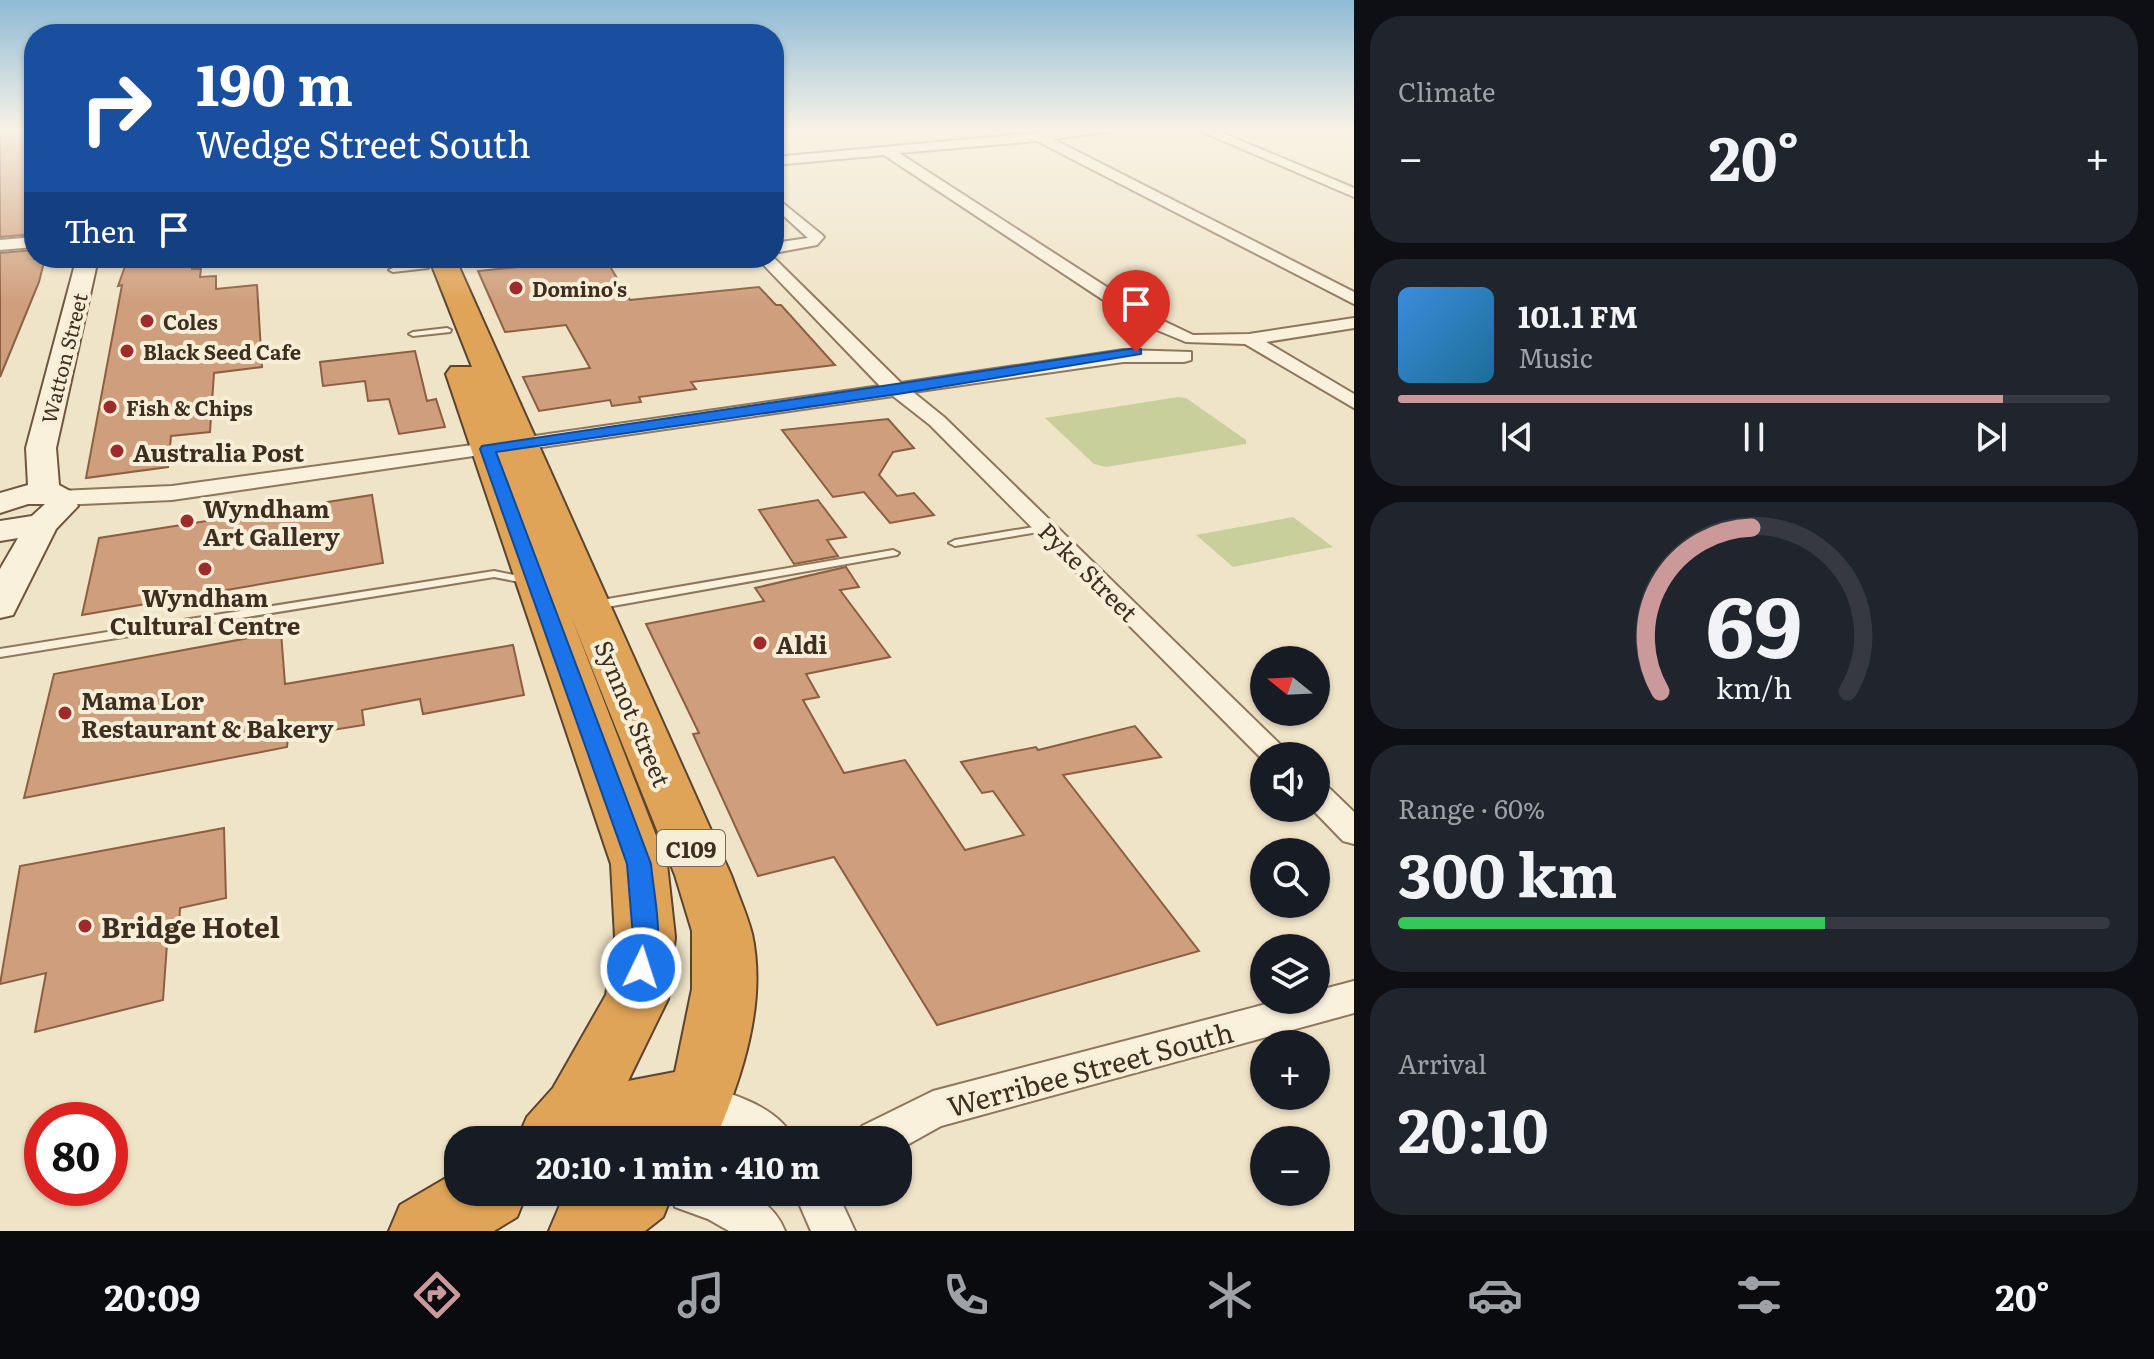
<!DOCTYPE html>
<html lang="en">
<head>
<meta charset="utf-8">
<style>
  body { margin:0; font-family:Literata,serif; background:#20242c; color:#f1f3f6; height:100vh; display:flex; flex-direction:column; font-size:30px; white-space:nowrap }
  * { box-sizing:border-box; margin:0 }
  p { font-size:26px; color:#9ea1a6 }
  .icon { flex:none; width:44px; height:44px; fill:none; stroke:currentColor; stroke-width:2; stroke-linecap:round; stroke-linejoin:round }
  .map { position:relative; flex:1; overflow:hidden }
  .side { display:flex; flex-direction:column; gap:16px; padding:16px; background:#0d0f14; width:800px }
  .side>* { flex:none }
  .guide { position:absolute; left:24px; top:24px; width:760px; height:244px; border-radius:32px; box-shadow:0 2px 6px #0004; background:#1a4fa0; color:#fff; overflow:hidden }
  .needle { width:52px; rotate:288deg }
  .fabs { position:absolute; left:1250px; top:646px; display:grid; gap:16px }
  .fabs a { display:grid; place-items:center; width:80px; height:80px; border-radius:50%; background:#171b24; box-shadow:0 2px 6px #0004; font-size:40px }
  .speed { position:absolute; left:24px; top:1102px; display:flex; gap:16px; font-size:40px; font-weight:700; text-align:center }
  .speed>* { display:grid; place-content:center; width:104px; height:104px; border-radius:50%; background:#171b24; box-shadow:0 2px 6px #0004; line-height:1 }
  .speed .limit { border:12px solid #d22; background:#fff; color:#111 }
  .pin { position:absolute; display:grid; place-items:center; width:68px; height:68px; color:#fff; margin:-82px -34px; border-radius:50% 50% 50% 0; rotate:-45deg; box-shadow:0 0 8px #0007 }
  .pin .icon { rotate:45deg }
  .me { position:absolute; width:88px; margin:-44px; rotate:4deg; stroke-linejoin:round; filter:drop-shadow(0 0 6px #0008) }
  .turn { display:flex; align-items:center; gap:28px; height:168px; padding:0 40px; font-size:36px }
  .turn .icon { width:104px; height:104px; stroke-width:2.5 }
  .turn b { display:block; font-size:56px; line-height:68px }
  .then { display:flex; align-items:center; height:76px; padding:0 40px; background:#0003; gap:16px; font-size:30px }
  .big { font-size:60px; font-weight:700; line-height:1.1 }
  .side .tile { flex:1; display:flex; flex-direction:column; justify-content:center; gap:12px; min-width:0; padding:0 28px; border-radius:32px; background:#20242c }
  .side .dial { align-items:center; gap:0 }
  .dial svg { height:208px; overflow:visible; fill:none; stroke:#363941; stroke-width:7; stroke-linecap:round; text-anchor:middle }
  .dial text { fill:#f1f3f6; stroke:none }
  .song { display:flex; align-items:center; gap:24px }
  .cover { width:96px; height:96px; border-radius:12px; background:linear-gradient(135deg,hsl(210 70% 55%),hsl(200 70% 35%)) }
  .played { height:8px; border-radius:4px; background:linear-gradient(90deg,#cc999b 85%,#363941 85%) }
  .keys { display:flex; justify-content:space-around; direction:ltr }
  .heat { display:flex; justify-content:space-between; align-items:center; font-size:44px; direction:ltr }
  .charge { height:12px; border-radius:6px; background:linear-gradient(90deg,#34c759 60%,#363941 0) }
  .trip { position:absolute; left:444px; top:1126px; width:468px; height:80px; border-radius:32px; background:#171b24; box-shadow:0 2px 6px #0004; font-weight:700; line-height:80px; text-align:center }
  .tab-bar { display:flex; height:128px; justify-content:space-around; align-items:center; background:#090b0e; color:#9ea1a6 }
  .tab-bar .icon { width:56px; height:56px }
  .tab-bar .current { color:#cc999b }
  .tab-bar b { font-size:36px; color:#f1f3f6 }
  main { display:flex; flex:1; min-height:0 }
  .map>svg:first-child { display:block }
</style>
</head>
<body>
<main>
<div class="map">
<svg width="1354" height="1231" viewBox="0 0 1354 1231">
  <rect width="100%" height="100%" fill="#f0e4c8"/>
  <!-- green -->
  <g fill="#c9cf9b">
    <polygon points="1178,397 1186,398 1246,440 1246,444 1106,467 1094,464 1045,418"/>
    <polygon points="1293,517 1333,547 1233,567 1196,535"/>
  </g>
  <!-- building -->
  <g fill="#cf9f7d" stroke="#8d5f41" stroke-width="2">
    <polygon points="0,129 34,129 34,234 0,237"/>
    <polygon points="34,250 34,259 45,258 39,282 0,377 0,253"/>
    <polygon points="128,258 192,258 192,269 201,269 200,277 216,276 216,289 257,285 262,367 214,373 210,432 171,436 168,467 86,478 122,285 118,286"/>
    <polygon points="605,258 630,300 759,287 776,305 781,305 835,365 691,382 696,389 639,397 641,402 612,406 610,400 539,411 523,377 590,368 566,325 505,332 478,271"/>
    <polygon points="415,351 427,401 436,399 445,427 399,434 389,399 368,401 365,381 323,386 320,362"/>
    <polygon points="888,419 914,448 893,452 879,475 897,496 914,493 934,515 890,523 864,492 833,497 782,430"/>
    <polygon points="372,495 383,563 82,615 99,538"/>
    <polygon points="818,500 846,537 827,540 838,556 794,564 759,510"/>
    <polygon points="846,567 859,587 840,590 890,657 806,674 819,697 803,700 844,773 905,760 965,850 1024,835 993,791 982,793 961,762 1036,747 1038,750 1135,726 1161,757 1063,775 1199,951 937,1025 834,857 758,876 693,734 699,733 646,624 764,601 755,588"/>
    <polygon points="281,632 285,684 513,645 524,695 423,714 420,699 362,710 364,725 288,737 287,747 24,798 54,674"/>
    <polygon points="224,828 226,898 180,908 179,927 168,930 163,1000 35,1032 46,973 0,984 20,866"/>
  </g>
  <g fill="none" stroke-linecap="round" stroke-linejoin="round">
    <!-- lane casing -->
    <g stroke="#8d765c" stroke-width="4">
      <g id="lane">
        <polygon points="425,264 428,264 428,268 393,272 389,270 393,268"/>
        <polygon points="447,328 451,330 450,332 413,336 409,334 413,332"/>
        <polygon points="1046,525 1050,526 1051,528 1050,530 955,546 949,543 955,540"/>
        <polygon points="893,550 899,553 897,555 596,609 590,605 596,601"/>
        <polygon points="494,571 534,579 536,581 530,584 494,577 0,657 0,649"/>
      </g>
    </g>
    <!-- street casing -->
    <g stroke="#8d765c" stroke-width="4">
      <g id="street">
        <polygon points="1081,129 1129,129 1053,139 1354,292 1354,304 1037,141 899,153 1147,313 1193,335 1249,334 1354,318 1354,328 1266,342 1354,394 1354,408 1245,344 1186,342 1135,321 884,155 774,165 774,157"/>
        <polygon points="1196,129 1213,129 1354,188 1354,197"/>
        <polygon points="774,196 821,234 824,237 817,245 774,253 774,243 808,238 774,207"/>
        <polygon points="34,237 34,247 0,250 0,240"/>
        <polygon points="757,258 774,258 901,383 1123,350 1191,352 1191,360 1184,362 1123,362 913,392 944,417 1292,756 1264,756 1264,761 930,425 893,396 521,450 514,448 510,444 514,440 521,438 880,386"/>
        <polygon points="487,443 494,445 498,449 494,453 172,500 59,505 48,498 59,491 172,486"/>
        <polygon points="1316,783 1327,786 1354,812 1354,844 1343,841 1311,808 1316,808"/>
        <polygon points="1354,981 1354,1013 941,1126 898,1150 898,1140 856,1140 862,1126 933,1091 1282,1000 1316,1000 1316,991"/>
        <path d="M698 1083C731 1094 779 1106 794 1140H738L723 1129 684 1115 678 1102 684 1089Z"/>
        <path d="M669 1192C714 1192 764 1180 785 1231H729L708 1219 675 1207Z"/>
        <polygon points="794,1192 837,1192 855,1231 811,1231"/>
      </g>
    </g>
    <!-- secondary casing -->
    <g stroke="#6f573f" stroke-width="4">
      <polygon id="secondary" points="72,258 94,258 96,268 56,448 59,485 70,491 78,506 56,529 13,615 0,618 0,569 18,538 0,541 0,521 32,516 45,504 28,504 0,513 0,493 28,485 26,448 74,268"/>
    </g>
    <!-- highway casing -->
    <g stroke="#5b4430" stroke-width="4">
      <g id="highway">
        <path d="M429 258H455L731 875C738 895 747 914 752 934 767 1003 742 1078 715 1140H517L527 1117 553 1088 606 995 615 937 611 864 446 374 451 367H472ZM571 616 675 875 692 931V989L675 1072 628 1081 668 999 675 937 667 864Z"/>
        <polygon points="458,1171 458,1192 527,1192 517,1217 494,1231 389,1231 400,1205"/>
        <polygon points="577,1192 673,1192 663,1217 645,1231 549,1231 560,1205"/>
      </g>
    </g>
    <!-- lane -->
    <use href="#lane" fill="#faf1dc" fill-rule="evenodd"/>
    <!-- street -->
    <use href="#street" fill="#faf1dc" fill-rule="evenodd"/>
    <!-- secondary -->
    <use href="#secondary" fill="#faf1dc" fill-rule="evenodd"/>
    <!-- highway -->
    <use href="#highway" fill="#e0a458" fill-rule="evenodd"/>
  </g>
  <!-- sky -->
  <linearGradient id="sky" x2="0" y2="1"><stop stop-color="#8fbad6"/><stop offset="0.43" stop-color="#f8f3e6"/><stop offset="1" stop-color="#f8f3e6" stop-opacity="0"/></linearGradient>
  <rect width="1354" height="302" fill="url(#sky)"/>
  <!-- route -->
  <path fill="#1a73e8" stroke="#114b97" stroke-width="2" d="M1136 348 1141 349V354L898 394 496 452 651 864C654 898 666 944 650 976L641 979 632 976 629 968 633 937 627 864 480 449 482 446Z"/>
  <!-- markers -->
  <g fill="#9e2a2b" stroke="#f7eed8" stroke-width="3">
    <circle cx="516" cy="288" r="8"/>
    <circle cx="147" cy="321" r="8"/>
    <circle cx="127" cy="351" r="8"/>
    <circle cx="110" cy="407" r="8"/>
    <circle cx="117" cy="451" r="8"/>
    <circle cx="187" cy="521" r="8"/>
    <circle cx="205" cy="569" r="8"/>
    <circle cx="760" cy="643" r="8"/>
    <circle cx="65" cy="713" r="8"/>
    <circle cx="85" cy="926" r="8"/>
  </g>
  <g text-anchor="middle" dominant-baseline="central" stroke-width="8" stroke-linejoin="round" paint-order="stroke">
    <!-- far-poi labels -->
    <g font-size="20" font-weight="bold" fill="#3d2e20" stroke="#f7eed8" text-anchor="start">
      <text x="532" y="288">Domino's</text>
      <text x="163" y="321">Coles</text>
      <text x="143" y="351">Black Seed Cafe</text>
      <text x="126" y="407">Fish &amp; Chips</text>
    </g>
    <!-- far-street labels -->
    <g font-size="20" fill="#3d2e20" stroke="#f7eed8">
      <text transform="translate(63 358) rotate(-76)">Watton Street</text>
    </g>
    <!-- shield labels -->
    <rect fill="#f7eed8" stroke="#756857" stroke-width="2" x="657" y="830" width="68" height="36" rx="6"/>
    <g font-size="22" font-weight="bold" fill="#3d2e20">
      <text x="691" y="848">C109</text>
    </g>
    <!-- poi labels -->
    <g font-size="24" font-weight="bold" fill="#3d2e20" stroke="#f7eed8" text-anchor="start">
      <text x="133" y="451">Australia Post</text>
      <text x="203" y="507">Wyndham<tspan x="203" dy="28">Art Gallery</tspan></text>
      <text x="205" y="596" text-anchor="middle">Wyndham<tspan x="205" dy="28">Cultural Centre</tspan></text>
      <text x="776" y="643">Aldi</text>
      <text x="81" y="699">Mama Lor<tspan x="81" dy="28">Restaurant &amp; Bakery</tspan></text>
    </g>
    <!-- street labels -->
    <g font-size="24" fill="#3d2e20" stroke="#f7eed8">
      <text transform="translate(1089 571) rotate(45)">Pyke Street</text>
      <text transform="translate(634 713) rotate(67)">Synnot Street</text>
    </g>
    <!-- near-poi labels -->
    <g font-size="28" font-weight="bold" fill="#3d2e20" stroke="#f7eed8" text-anchor="start">
      <text x="101" y="926">Bridge Hotel</text>
    </g>
    <!-- near-street labels -->
    <g font-size="28" fill="#3d2e20" stroke="#f7eed8">
      <text transform="translate(1090 1068) rotate(-15)">Werribee Street South</text>
    </g>
  </g>
</svg>
<div class="fabs">
<a><svg class="needle" viewBox="-14 -14 28 28"><path d="M0-13l5 13h-10z" fill="#e53935"/><path d="M0 13l5-13h-10z" fill="#9ea1a6"/></svg></a>
<a><svg class="icon" aria-label="sound" viewBox="0 0 24 24"><path d="M4 9h4l5-4v14l-5-4H4zM17 9q2 3 0 6"/></svg></a>
<a><svg class="icon" aria-label="search" viewBox="0 0 24 24"><circle cx="10" cy="10" r="6"/><path d="M15 15l6 6"/></svg></a>
<a><svg class="icon" aria-label="layers" viewBox="0 0 24 24"><path d="M12 4l9 5-9 5-9-5zM3 14l9 5 9-5"/></svg></a>
<a>+</a>
<a>−</a>
</div>
<div class="speed"><div class="limit">80</div></div>
<div class="pin" style="left:1136px;top:352px;background:#d93025"><svg class="icon" aria-label="arrive" viewBox="0 0 24 24"><path d="M6 21V4h12l-3 4 3 4H6"/></svg></div>
<svg class="me" style="left:641px;top:968px" viewBox="-20 -20 40 40"><circle r="17" fill="#1a73e8" stroke="#fff" stroke-width="3"/><path d="M0-11L8 9 0 5-8 9z" fill="#fff"/></svg>
<div class="trip">20:10 · 1 min · 410 m</div>
<div class="guide">
<div class="turn"><svg class="icon" aria-label="right" viewBox="0 0 24 24"><path d="M7 20v-9h11M14 6l5 5-5 5"/></svg><div><b>190 m</b>Wedge Street South</div></div>
<div class="then">Then<svg class="icon" aria-label="arrive" viewBox="0 0 24 24"><path d="M6 21V4h12l-3 4 3 4H6"/></svg></div>
</div>
</div>
<section class="side">
<div class="tile"><p>Climate</p>
<div class="heat"><a>−</a><b class="big">20°</b><a>+</a></div>
</div>
<div class="tile">
<div class="song"><i class="cover"></i><div><b>101.1 FM</b><p>Music</p></div></div>
<div class="played"></div>
<div class="keys"><svg class="icon" aria-label="previous" viewBox="0 0 24 24"><path d="M18 5L8 12l10 7zM5 5v14"/></svg><svg class="icon" aria-label="pause" viewBox="0 0 24 24"><path d="M8 5v14M16 5v14"/></svg><svg class="icon" aria-label="next" viewBox="0 0 24 24"><path d="M6 5l10 7-10 7zM19 5v14"/></svg></div>
</div>
<div class="tile dial"><svg viewBox="0 0 100 80">
<path d="M14 69A42 42 0 1 1 86 69"/>
<path d="M14 69A42 42 0 0 1 49 6" stroke="#cc999b"/>
<text x="50" y="56" font-size="32" font-weight="700">69</text>
<text x="50" y="72" font-size="11">km/h</text>
</svg></div>
<div class="tile"><p>Range · 60%</p><b class="big">300 km</b><div class="charge"></div></div>
<div class="tile"><p>Arrival</p><b class="big">20:10</b></div>
</section>
</main>
<nav class="tab-bar">
<b>20:09</b>
<svg class="icon current" aria-label="directions" viewBox="0 0 24 24"><path d="M12 3l9 9-9 9-9-9zM9 14v-3h6M13 9l2 2-2 2"/></svg>
<svg class="icon" aria-label="music" viewBox="0 0 24 24"><path d="M9 18V5l10-2v13"/><circle cx="6" cy="18" r="3"/><circle cx="16" cy="16" r="3"/></svg>
<svg class="icon" aria-label="phone" viewBox="0 0 24 24"><path d="M5 4h4l2 5-3 2q2 4 5 5l2-3 5 2v4C11 20 4 13 5 4z"/></svg>
<svg class="icon" aria-label="climate" viewBox="0 0 24 24"><path d="M12 3v18M4 7l16 10M4 17L20 7"/></svg>
<svg class="icon" aria-label="car" viewBox="0 0 24 24"><path d="M5 17H2v-5l4-1 3-4h7l3 4 3 1v5h-3M9 17h6M6 11h13"/><circle cx="7" cy="17" r="2"/><circle cx="17" cy="17" r="2"/></svg>
<svg class="icon" aria-label="filters" viewBox="0 0 24 24"><path d="M4 7h16M4 17h16"/><circle cx="9" cy="7" r="2"/><circle cx="15" cy="17" r="2"/></svg>
<b>20°</b>
</nav>
</body>
</html>
